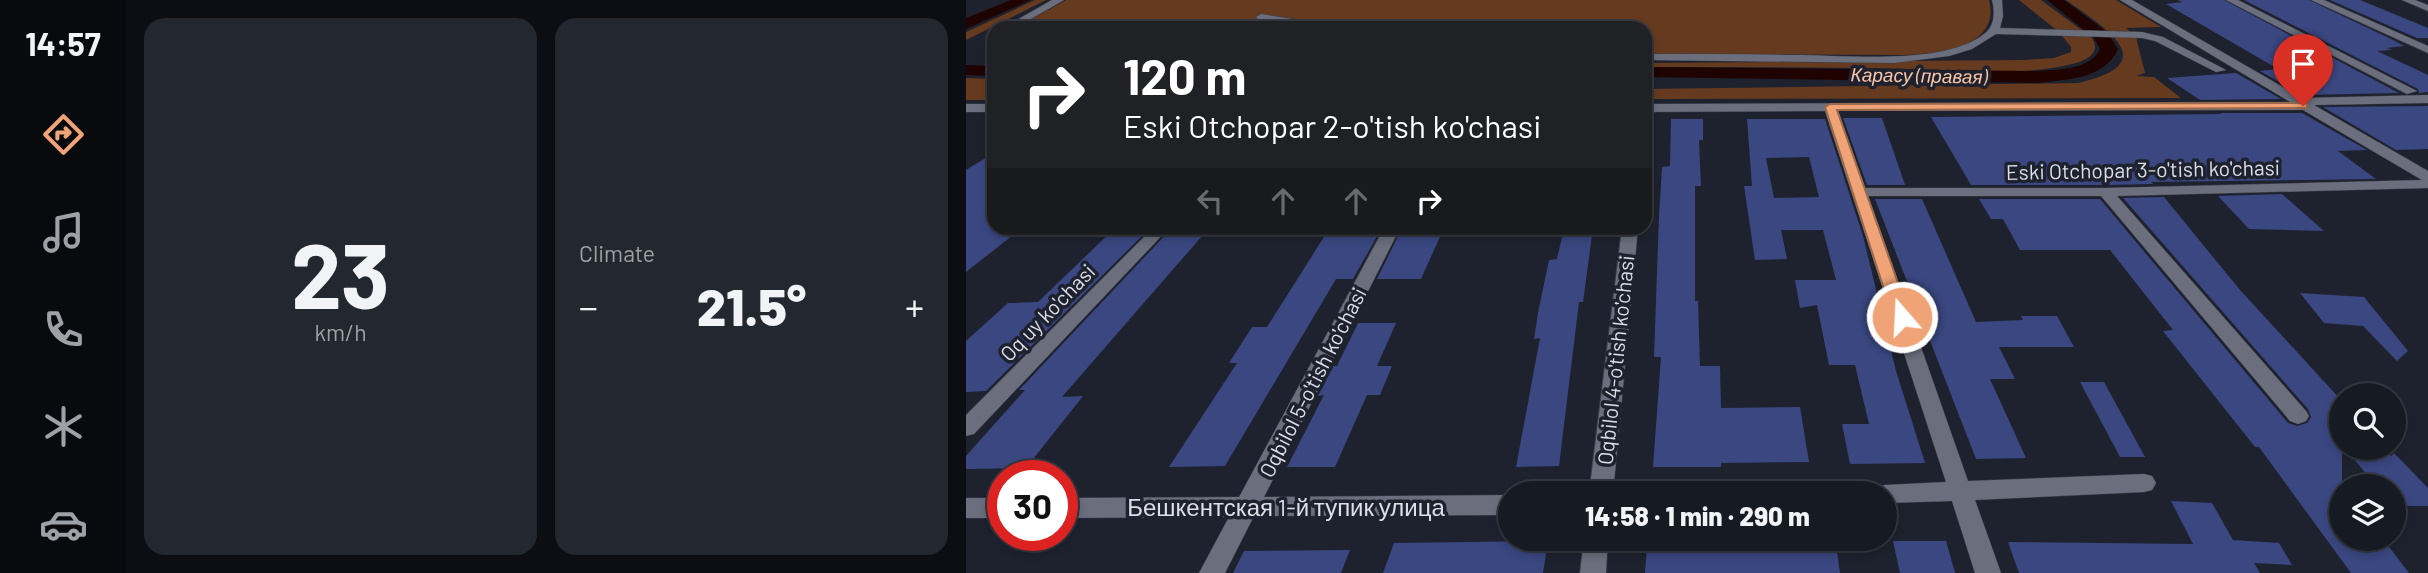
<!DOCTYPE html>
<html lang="en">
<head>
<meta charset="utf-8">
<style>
  body { margin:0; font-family:Barlow,sans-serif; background:#23272f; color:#f1f3f6; height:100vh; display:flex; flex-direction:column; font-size:26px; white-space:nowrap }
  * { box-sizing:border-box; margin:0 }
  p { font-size:23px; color:#9ea1a5 }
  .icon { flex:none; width:38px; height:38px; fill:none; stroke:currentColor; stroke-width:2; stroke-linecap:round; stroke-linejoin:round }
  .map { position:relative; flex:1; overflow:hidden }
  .drawer { display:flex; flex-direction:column; gap:18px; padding:18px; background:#0c0e13; width:840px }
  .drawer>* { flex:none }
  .guide { position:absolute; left:21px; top:21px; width:665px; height:214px; border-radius:21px; box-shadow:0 4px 10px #0003,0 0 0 2px #353840; background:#202124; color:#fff; overflow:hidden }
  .fabs { position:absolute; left:1363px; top:383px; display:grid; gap:14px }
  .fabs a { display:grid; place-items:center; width:77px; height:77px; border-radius:50%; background:#161a22; box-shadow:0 4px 10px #0003,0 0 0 2px #353840; font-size:35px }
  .speed { position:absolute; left:21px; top:460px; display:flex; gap:14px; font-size:35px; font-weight:700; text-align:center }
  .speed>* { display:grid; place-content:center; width:91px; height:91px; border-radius:50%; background:#161a22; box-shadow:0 4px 10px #0003,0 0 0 2px #353840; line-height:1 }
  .speed .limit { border:10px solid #d22; background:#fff; color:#111 }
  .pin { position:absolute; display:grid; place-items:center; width:60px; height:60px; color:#fff; margin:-72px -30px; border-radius:50% 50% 50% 0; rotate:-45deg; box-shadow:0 0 7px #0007 }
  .pin .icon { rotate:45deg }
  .me { position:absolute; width:77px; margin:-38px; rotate:341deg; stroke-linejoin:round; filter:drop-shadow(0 0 5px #0008) }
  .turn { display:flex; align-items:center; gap:24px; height:147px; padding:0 21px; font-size:32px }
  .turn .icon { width:91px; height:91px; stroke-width:2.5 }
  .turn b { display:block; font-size:49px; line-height:60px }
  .lanes { display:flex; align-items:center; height:66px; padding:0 21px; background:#0003; justify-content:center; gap:35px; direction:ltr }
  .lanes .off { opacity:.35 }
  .big { font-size:52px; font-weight:800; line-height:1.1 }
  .drawer .tile { flex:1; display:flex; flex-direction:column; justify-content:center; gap:10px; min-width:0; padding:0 24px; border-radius:21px; background:#23272f }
  .drawer .dial { align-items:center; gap:0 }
  .dial b { font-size:91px; line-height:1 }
  .heat { display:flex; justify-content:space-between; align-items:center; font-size:38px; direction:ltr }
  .drawer .tiles { flex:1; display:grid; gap:18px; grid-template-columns:repeat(2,1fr) }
  .trip { position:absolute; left:532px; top:481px; width:399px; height:70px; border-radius:35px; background:#161a22; box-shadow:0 4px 10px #0003,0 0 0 2px #353840; font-weight:800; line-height:70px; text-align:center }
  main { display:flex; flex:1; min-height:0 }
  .tab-bar { display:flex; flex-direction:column; width:126px; justify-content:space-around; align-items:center; background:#090a0e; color:#9ea1a5 }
  .tab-bar .icon { width:49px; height:49px }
  .tab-bar .current { color:#efa376 }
  .tab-bar b { font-size:32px; color:#f1f3f6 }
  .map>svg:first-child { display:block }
</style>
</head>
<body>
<main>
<nav class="tab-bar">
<b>14:57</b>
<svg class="icon current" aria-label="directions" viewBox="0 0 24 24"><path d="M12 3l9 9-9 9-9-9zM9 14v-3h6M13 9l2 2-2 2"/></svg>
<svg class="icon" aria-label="music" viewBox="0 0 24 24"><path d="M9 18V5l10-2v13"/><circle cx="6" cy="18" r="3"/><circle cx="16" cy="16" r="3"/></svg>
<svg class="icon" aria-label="phone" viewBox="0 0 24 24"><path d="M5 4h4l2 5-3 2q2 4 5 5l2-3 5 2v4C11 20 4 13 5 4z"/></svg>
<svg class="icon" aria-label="climate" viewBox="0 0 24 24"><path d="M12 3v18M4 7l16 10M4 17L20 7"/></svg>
<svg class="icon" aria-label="car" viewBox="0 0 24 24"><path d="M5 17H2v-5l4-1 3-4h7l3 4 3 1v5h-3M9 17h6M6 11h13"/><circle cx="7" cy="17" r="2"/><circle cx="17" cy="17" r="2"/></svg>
</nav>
<section class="drawer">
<div class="tiles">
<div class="tile dial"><b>23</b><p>km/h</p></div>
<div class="tile"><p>Climate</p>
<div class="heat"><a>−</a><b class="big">21.5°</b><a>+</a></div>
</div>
</div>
</section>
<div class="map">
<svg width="1462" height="573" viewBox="0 0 1462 573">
  <rect width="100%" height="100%" fill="#1e222e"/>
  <!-- green -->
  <g fill="#663a1e">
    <polygon points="69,0 80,0 0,40 0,32"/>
    <path d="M100 0H1023C1035 48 972 54 940 55L679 54 682 27 49 28Z"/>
    <path d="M1053 0H1075L1125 37C1137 52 1120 61 1106 64 1053 77 996 70 941 69 854 67 766 67 679 67V63L1057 60 1088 58 1105 52V47L1093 32Z"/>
    <path d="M1100 0H1150L1195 27 1160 28 1170 37 1179 73 1170 76 1188 77 1215 98 679 99V89L1112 83C1199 63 1140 29 1100 0Z"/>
    <polygon points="0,78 28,79 28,100 0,100"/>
  </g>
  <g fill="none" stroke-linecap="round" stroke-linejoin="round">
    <!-- canal -->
    <g fill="#1e0300" fill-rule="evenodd">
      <polygon points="45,0 65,0 0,29 0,18"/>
      <path d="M1081 0H1098L1141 32 1152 49C1138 80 1101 79 1072 83L679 77V67L1072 71C1093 69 1124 70 1134 49L1128 38Z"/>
      <polygon points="0,65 28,66 28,76 0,75"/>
    </g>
  </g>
  <!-- building -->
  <g fill="#3a4781" fill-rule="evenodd">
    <polygon points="1212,0 1258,0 1433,93 1337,95 1294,71 1312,69 1200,4 1216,2"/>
    <polygon points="1278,0 1343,0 1425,39 1438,46 1421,48 1426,50 1411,51 1462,75 1462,92 1453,93 1452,89"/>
    <polygon points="1364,0 1394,0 1462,28 1462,38 1451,38"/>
    <polygon points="1270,73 1315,99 1234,100 1201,78"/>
    <polygon points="1462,106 1462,149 1430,150 1357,107"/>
    <polygon points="1254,113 1336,113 1401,150 1372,151 1410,179 1185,182 1187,184 1139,185 1005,185 965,117 1256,114"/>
    <polygon points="877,118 916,118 939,185 901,185"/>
    <polygon points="705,119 737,119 737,140 733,140 735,186 729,186 729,301 732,301 734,366 754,366 755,408 834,407 843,462 755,463 755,467 687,467 695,357 688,357 693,216 696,167 704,166"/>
    <path d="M781 119H859L897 236 930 371 959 463 884 464 876 424H903L889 365H863L851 305 834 308 829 280H870L857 230H815L821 259 789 260 778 186H786ZM843 157 853 197 808 198 800 158Z"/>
    <polygon points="28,153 28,228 56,228 0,272 0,170"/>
    <polygon points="1316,194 1358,231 1283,229 1252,196"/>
    <polygon points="1198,197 1274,290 1376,401 1376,539 1417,539 1443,573 1385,573 1293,447 1289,447 1197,331 1207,330 1144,250 1054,250 1037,219 1025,219 1013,199 1134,199 1322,423 1331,426 1341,423 1345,417 1342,409 1157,198"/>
    <polygon points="909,199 956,199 1010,322 1057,320 1055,316 1091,316 1108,347 1033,347 1049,379 1024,379 1060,458 1010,459"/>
    <polygon points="149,228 184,228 20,391 0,392 0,341 42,303 72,302"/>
    <polygon points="206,228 243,228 96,397 117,396 60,468 0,469 0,456 59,390 53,390"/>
    <polygon points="436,228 478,228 455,279 411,279"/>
    <polygon points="598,228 627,228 617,302 613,302 593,466 550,467 574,338 568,339 572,313 583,260 591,259"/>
    <polygon points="363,229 415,229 387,279 370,279 259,466 203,467 271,363 263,363 286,327 301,327"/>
    <polygon points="1334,293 1398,297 1442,351 1431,361 1397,326 1358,323"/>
    <polygon points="392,323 430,323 411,366 426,366 414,395 401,395 369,467 321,467 358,395 352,396 367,366 371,366"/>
    <polygon points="1114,382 1138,382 1179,457 1154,457"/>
    <polygon points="1379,448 1418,448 1425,456 1428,453 1462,488 1462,506 1428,506 1428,486 1410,486"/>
    <polygon points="1205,501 1246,503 1267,540 1313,543 1326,565 1288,563 1294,573 1053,573 1042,542 1227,544"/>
    <polygon points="582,541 577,573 417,573 428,543"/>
    <polygon points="927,541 980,541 989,573 934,573"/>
    <polygon points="870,545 874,573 679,573 681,546"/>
    <polygon points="384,550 375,573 267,573 278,551"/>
  </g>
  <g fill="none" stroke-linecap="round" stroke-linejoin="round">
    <!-- minor casing -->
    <g stroke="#3b3e48" stroke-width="1">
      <g id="minor">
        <polygon points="86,0 98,0 49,28 37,28"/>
        <path d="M1026 0H1036L1037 16 1034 28 1176 32 1197 37 1260 70 1250 72 1189 41 1176 38 1030 34 1006 49 983 56 928 63 679 60V54C729 54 779 54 829 55 879 55 977 66 1018 34 1029 26 1029 12 1026 0Z"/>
        <path d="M1154 0H1166L1336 98 1462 95V103L1348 105 1462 171V188L1151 196 1340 411 1343 416 1340 421 1332 424 1324 421 1135 196H902L1002 481 1178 474 1186 476 1190 483 1186 490 1178 492 1009 500 1035 573H1009L986 501 919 503V494H908L911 487 919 485 980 482 859 111 679 112V104L1324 102ZM1337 110 1456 180 1139 188H899L872 111Z"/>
        <polygon points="1260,0 1272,0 1451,91 1441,94"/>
        <polygon points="1345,0 1358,0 1462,46 1462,53"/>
        <polygon points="1436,0 1449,0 1462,5 1462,11"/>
        <polygon points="295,14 339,21 346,28 292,19 290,17"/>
        <rect x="0" y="104" width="28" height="8"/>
        <polygon points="187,228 203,228 8,434 0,436 0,415"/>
        <polygon points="418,228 434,228 298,497 544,495 544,515 288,516 259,573 233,573 263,517 96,518 96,498 273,497"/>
        <polygon points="656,228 672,228 647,494 623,494"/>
        <rect x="0" y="498" width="37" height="20"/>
        <polygon points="618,539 642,539 640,573 614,573"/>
      </g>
    </g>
    <!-- minor -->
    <use href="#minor" fill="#6a6e7d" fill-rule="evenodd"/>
  </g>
  <!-- route -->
  <polygon fill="#efa376" stroke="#9b6a4d" stroke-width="2" points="1337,103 1341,104 1341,108 871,110 944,317 936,322 927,317 859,107 864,104"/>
  <g text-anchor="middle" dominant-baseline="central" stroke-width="7" stroke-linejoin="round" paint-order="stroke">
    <!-- far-water labels -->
    <g font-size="19" font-style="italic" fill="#fcc5a6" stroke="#1e222e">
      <text transform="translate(953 75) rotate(1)">Карасу (правая)</text>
    </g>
    <!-- street labels -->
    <g font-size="21" fill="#dddfe8" stroke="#1e222e">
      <text transform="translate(1177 169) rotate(-1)">Eski Otchopar 3-o'tish ko'chasi</text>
      <text transform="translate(81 312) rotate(-46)">Oq uy ko'chasi</text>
      <text transform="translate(649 360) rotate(-84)">Oqbilol 4-o'tish ko'chasi</text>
      <text transform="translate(346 382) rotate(-63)">Oqbilol 5-o'tish ko'chasi</text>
    </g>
    <!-- near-street labels -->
    <g font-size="24" fill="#dddfe8" stroke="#1e222e">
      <text x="320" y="506">Бешкентская 1-й тупик улица</text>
    </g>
  </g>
</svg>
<div class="fabs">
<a><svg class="icon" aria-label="search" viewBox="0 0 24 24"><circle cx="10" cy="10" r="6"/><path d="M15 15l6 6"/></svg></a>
<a><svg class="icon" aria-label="layers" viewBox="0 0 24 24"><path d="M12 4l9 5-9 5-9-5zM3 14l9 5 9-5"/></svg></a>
</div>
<div class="speed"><div class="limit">30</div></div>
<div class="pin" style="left:1337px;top:106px;background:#d93025"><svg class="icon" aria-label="arrive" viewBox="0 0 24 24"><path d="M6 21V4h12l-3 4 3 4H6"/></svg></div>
<svg class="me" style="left:936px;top:317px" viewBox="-20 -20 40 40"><circle r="17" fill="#efa376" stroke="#fff" stroke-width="3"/><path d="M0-11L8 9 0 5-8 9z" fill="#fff"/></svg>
<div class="trip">14:58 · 1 min · 290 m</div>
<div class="guide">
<div class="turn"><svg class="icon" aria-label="right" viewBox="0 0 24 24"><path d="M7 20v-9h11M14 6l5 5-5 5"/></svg><div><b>120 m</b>Eski Otchopar 2-o'tish ko'chasi</div></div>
<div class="lanes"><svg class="icon off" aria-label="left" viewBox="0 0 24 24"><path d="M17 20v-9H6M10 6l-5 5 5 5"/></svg><svg class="icon off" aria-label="ahead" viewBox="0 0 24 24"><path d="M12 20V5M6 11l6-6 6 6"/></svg><svg class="icon off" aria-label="ahead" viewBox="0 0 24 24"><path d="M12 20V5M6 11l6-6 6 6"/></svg><svg class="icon" aria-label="right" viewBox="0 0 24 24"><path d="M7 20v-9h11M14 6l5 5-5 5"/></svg></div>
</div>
</div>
</main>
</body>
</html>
